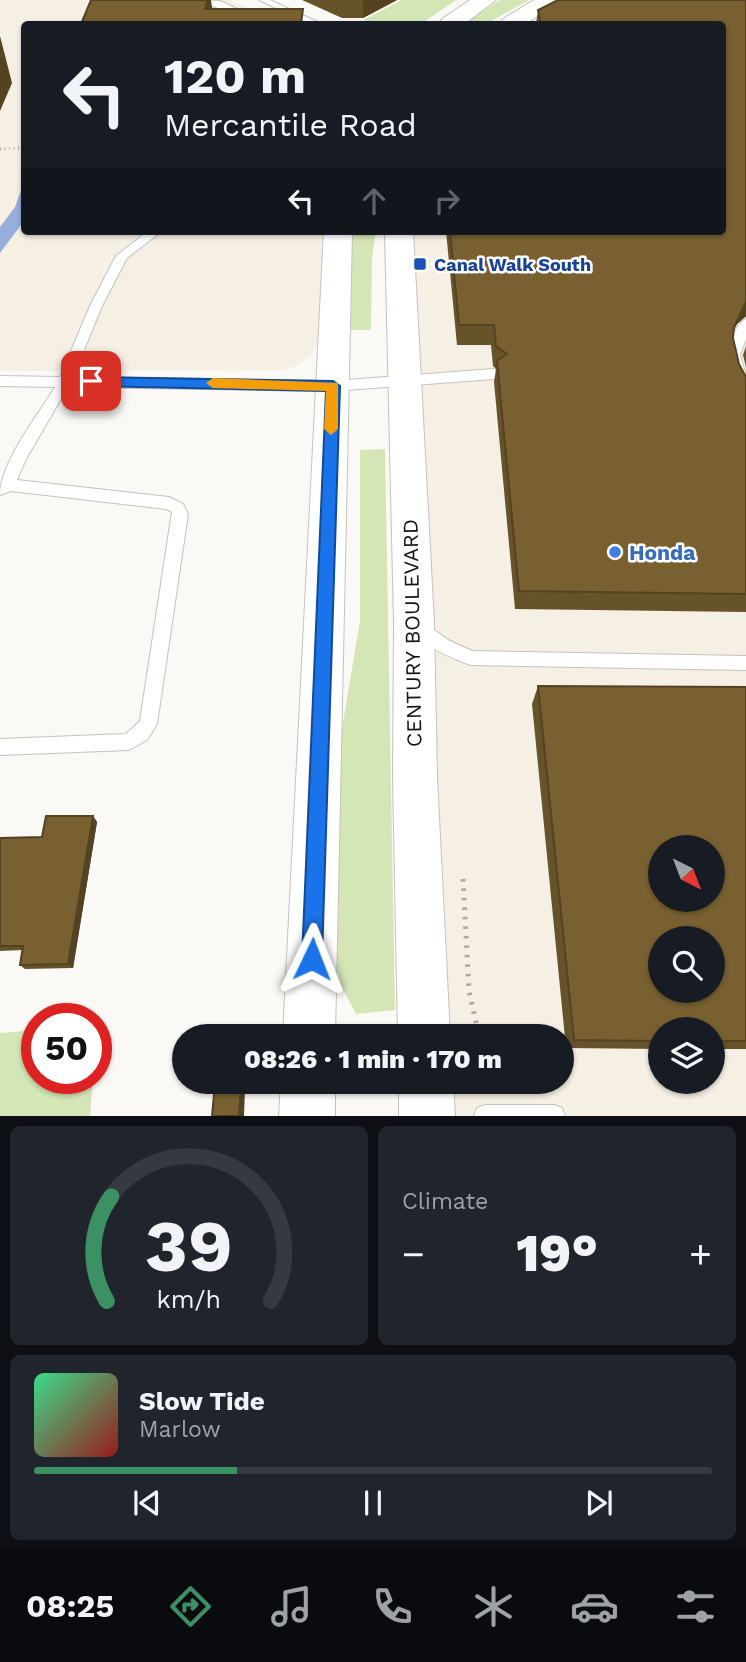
<!DOCTYPE html>
<html lang="en">
<head>
<meta charset="utf-8">
<style>
  body { margin:0; font-family:"Work Sans",sans-serif; background:#20242c; color:#f1f3f6; height:100vh; display:flex; flex-direction:column; font-size:26px; white-space:nowrap }
  * { box-sizing:border-box; margin:0 }
  p { font-size:23px; color:#9ea1a6 }
  .icon { flex:none; width:38px; height:38px; fill:none; stroke:currentColor; stroke-width:2; stroke-linecap:round; stroke-linejoin:round }
  .map { position:relative; height:1116px; overflow:hidden }
  .side { display:flex; flex-direction:column; gap:10px; padding:10px; background:#0d0f14; flex:1 }
  .side>* { flex:none }
  .guide { position:absolute; left:21px; top:21px; width:705px; height:214px; border-radius:7px; box-shadow:0 2px 5px #0004; background:#171b24; color:#f1f3f6; overflow:hidden }
  .needle { width:46px; rotate:138deg }
  .fabs { position:absolute; left:648px; top:835px; display:grid; gap:14px }
  .fabs a { display:grid; place-items:center; width:77px; height:77px; border-radius:50%; background:#171b24; box-shadow:0 2px 5px #0004; font-size:35px }
  .speed { position:absolute; left:21px; top:1003px; display:flex; gap:14px; font-size:35px; font-weight:700; text-align:center }
  .speed>* { display:grid; place-content:center; width:91px; height:91px; border-radius:50%; background:#171b24; box-shadow:0 2px 5px #0004; line-height:1 }
  .speed .limit { border:10px solid #d22; background:#fff; color:#111 }
  .pin { position:absolute; display:grid; place-items:center; width:60px; height:60px; color:#fff; margin:-30px; border-radius:14px; box-shadow:0 4px 10px #0006 }
  .me { position:absolute; width:77px; margin:-38px; rotate:2deg; stroke-linejoin:round; filter:drop-shadow(0 0 5px #0008) }
  .turn { display:flex; align-items:center; gap:24px; height:147px; padding:0 28px; font-size:32px }
  .turn .icon { width:91px; height:91px; stroke-width:2.5 }
  .turn b { display:block; font-size:49px; line-height:60px }
  .lanes { display:flex; align-items:center; height:66px; padding:0 28px; background:#0003; justify-content:center; gap:35px; direction:ltr }
  .lanes .off { opacity:.35 }
  .big { font-size:52px; font-weight:800; line-height:1.1 }
  .side .tile { flex:1; display:flex; flex-direction:column; justify-content:center; gap:10px; min-width:0; padding:0 24px; border-radius:10px; background:#20242c }
  .side .dial { align-items:center; gap:0 }
  .dial svg { height:182px; overflow:visible; fill:none; stroke:#363941; stroke-width:7; stroke-linecap:round; text-anchor:middle }
  .dial text { fill:#f1f3f6; stroke:none }
  .song { display:flex; align-items:center; gap:21px }
  .cover { width:84px; height:84px; border-radius:10px; background:linear-gradient(135deg,hsl(150 70% 55%),hsl(0 70% 35%)) }
  .played { height:7px; border-radius:4px; background:linear-gradient(90deg,#3b9164 30%,#363941 30%) }
  .keys { display:flex; justify-content:space-around; direction:ltr }
  .heat { display:flex; justify-content:space-between; align-items:center; font-size:38px; direction:ltr }
  .side .tiles { flex:1; display:grid; gap:10px; grid-template-columns:1fr 1fr }
  .tile:last-child { grid-column:span 2 }
  .trip { position:absolute; left:172px; top:1024px; width:402px; height:70px; border-radius:35px; background:#171b24; box-shadow:0 2px 5px #0004; font-weight:800; line-height:70px; text-align:center }
  .tabs { display:flex; height:112px; justify-content:space-around; align-items:center; background:#090b0e; color:#9ea1a6 }
  .tabs .icon { width:49px; height:49px }
  .tabs .on { color:#3b9164 }
  .tabs b { font-size:32px; color:#f1f3f6 }
  .map>svg:first-child { display:block }
</style>
</head>
<body>
<div class="map">
<svg width="746" height="1116" viewBox="0 0 746 1116">
  <rect width="100%" height="100%" fill="#fbf9f5"/>
  <!-- built -->
  <g fill="#f5efe4" fill-rule="evenodd">
    <polygon points="0,0 230,0 284,24 24,24 24,231 325,231 318,344 311,355 296,366 277,371 0,371"/>
    <path d="M564 0H746V1116H447L446 1082H562V1036H444L413 231H723V24H529ZM660 847H712V900H660ZM660 938H712V990H660ZM660 1029H712V1082H660Z"/>
  </g>
  <!-- green -->
  <g fill="#d4e5b6">
    <polygon points="402,0 456,0 421,24 364,24 365,19"/>
    <polygon points="500,0 529,0 486,24 462,24"/>
    <polygon points="352,231 376,231 372,259 371,330 351,330"/>
    <polygon points="385,449 395,1010 356,1014 340,984 330,925 333,782 360,621 360,450"/>
    <polygon points="37,1030 37,1078 93,1078 90,1116 0,1116 0,1033"/>
  </g>
  <!-- water -->
  <polygon fill="#98aedc" points="24,182 24,221 0,253 0,227 15,207"/>
  <g fill="none" stroke-linecap="round" stroke-linejoin="round">
    <!-- lane casing -->
    <g stroke="#c4c2be" stroke-width="2">
      <g id="lane">
        <polygon points="198,0 220,1 269,24 257,24"/>
        <polygon points="259,0 270,0 322,24 310,24"/>
        <path d="M148 231H162L127 258 102 306 73 377 333 381 494 369 501 374 494 379 333 391 68 387 26 459 17 480 169 497 183 504 188 514 157 724 147 740 129 750 0 755V739L126 734 140 721 172 512 166 509 11 491 0 495C0 463 38 415 55 387L0 386V376L60 377 90 306 116 256Z"/>
        <path d="M746 319V339L740 355 746 376V403C736 399 728 369 727 358 726 348 737 322 746 319Z"/>
        <path d="M419 619 448 640 472 651 746 656V670L471 665C451 658 421 646 411 626L413 621Z"/>
        <polygon points="485,1105 554,1105 562,1108 565,1116 474,1116 477,1108"/>
      </g>
    </g>
    <!-- secondary casing -->
    <g stroke="#c4c2be" stroke-width="2">
      <g id="secondary">
        <polygon points="470,0 496,0 464,24 439,24 442,19"/>
        <polygon points="534,0 560,0 526,24 500,24 503,19"/>
        <polygon points="324,231 352,231 335,1036 283,1036"/>
        <polygon points="385,231 413,231 434,623 437,777 450,1036 398,1036 393,777 394,623"/>
        <polygon points="281,1082 335,1082 335,1116 279,1116"/>
        <polygon points="399,1082 453,1082 455,1116 399,1116"/>
      </g>
    </g>
    <!-- path-far1 -->
    <polyline stroke="#aba9a6" stroke-width="2.5" stroke-dasharray="1 3.5" stroke-linecap="butt" points="0,149 24,148"/>
    <!-- path -->
    <polyline stroke="#aba9a6" stroke-width="5" stroke-dasharray="2.5 7" stroke-linecap="butt" points="463,879 469,991 479,1036"/>
    <!-- lane -->
    <use href="#lane" fill="#fff" fill-rule="evenodd"/>
    <!-- secondary -->
    <use href="#secondary" fill="#fff" fill-rule="evenodd"/>
  </g>
  <!-- wall -->
  <g fill="#67532a">
    <polygon points="302,0 397,0 363,18 342,18"/>
    <polygon points="746,0 746,317 745,317 737,324 733,331 733,338 739,364 746,377 746,612 515,609 494,382 496,369 493,366 491,345 457,345 446,231 723,231 723,24 536,24 538,10"/>
    <polygon points="746,346 746,367 743,355"/>
    <polygon points="538,686 746,687 746,1049 712,1049 712,1029 660,1029 660,1049 566,1048 532,704"/>
    <polygon points="93,816 97,822 73,968 25,969 20,965 23,950 0,951 0,838 42,837"/>
  </g>
  <!-- shaded-wall -->
  <g fill="#544322">
    <polygon points="207,0 211,0 213,15 205,9"/>
    <polygon points="363,0 397,0 363,18"/>
    <polygon points="0,36 12,83 0,111"/>
    <polygon points="746,302 746,313 745,317 737,324 726,347 734,327"/>
    <polygon points="93,816 97,822 73,968 68,964"/>
    <polygon points="241,1084 245,1089 244,1116 239,1116"/>
  </g>
  <!-- building -->
  <g fill="#786031" stroke="#544322" stroke-width="2" fill-rule="evenodd">
    <polygon points="91,0 207,0 205,9 303,9 301,24 81,24"/>
    <polygon points="558,0 746,0 746,302 734,327 733,338 739,364 746,377 746,594 519,591 497,361 507,354 496,346 494,325 459,325 450,231 723,231 723,24 541,24 538,10"/>
    <polygon points="0,43 3,56 0,63"/>
    <path d="M538 686 746 687V1041H712V1029H660V1041L574 1040ZM660 847H712V900H660ZM660 938H712V990H660Z"/>
    <polygon points="46,816 93,816 68,964 20,965 23,946 0,946 0,838 42,837"/>
    <polygon points="215,1083 241,1084 239,1116 212,1116"/>
  </g>
  <!-- route -->
  <polygon fill="#1a73e8" stroke="#114b97" stroke-width="2" points="91,377 333,381 340,386 322,959 319,967 312,970 305,967 302,959 326,391 91,386 84,381"/>
  <!-- slow -->
  <polygon fill="#f59e0b" points="213,378 338,383 338,429 331,435 324,429 326,391 213,388 206,383"/>
  <!-- markers -->
  <rect fill="#1a4fb4" stroke="#fff" stroke-width="2.5" x="413" y="257" width="14" height="14" rx="3.5"/>
  <circle fill="#3f7fe0" stroke="#fff" stroke-width="2.5" cx="615" cy="552" r="7"/>
  <g text-anchor="middle" dominant-baseline="central" stroke-width="5" stroke-linejoin="round" paint-order="stroke">
    <!-- far-transit labels -->
    <g font-size="18" font-weight="bold" fill="#164399" stroke="#fff" text-anchor="start">
      <text x="434" y="264">Canal Walk South</text>
    </g>
    <!-- shop labels -->
    <g font-size="21" font-weight="bold" fill="#366cbe" stroke="#fff" text-anchor="start">
      <text x="629" y="552">Honda</text>
    </g>
    <!-- street labels -->
    <g font-size="21" fill="#151413" stroke="#fff">
      <text transform="translate(412 633) rotate(-91)">CENTURY BOULEVARD</text>
    </g>
  </g>
</svg>
<div class="fabs">
<a><svg class="needle" viewBox="-14 -14 28 28"><path d="M0-13l5 13h-10z" fill="#e53935"/><path d="M0 13l5-13h-10z" fill="#9ea1a6"/></svg></a>
<a><svg class="icon" aria-label="search" viewBox="0 0 24 24"><circle cx="10" cy="10" r="6"/><path d="M15 15l6 6"/></svg></a>
<a><svg class="icon" aria-label="layers" viewBox="0 0 24 24"><path d="M12 4l9 5-9 5-9-5zM3 14l9 5 9-5"/></svg></a>
</div>
<div class="speed"><div class="limit">50</div></div>
<div class="pin" style="left:91px;top:381px;background:#d93025"><svg class="icon" aria-label="arrive" viewBox="0 0 24 24"><path d="M6 21V4h12l-3 4 3 4H6"/></svg></div>
<svg class="me" style="left:312px;top:959px" viewBox="-20 -20 40 40"><path d="M0-17L14 15 0 8-14 15z" fill="#1a73e8" stroke="#fff" stroke-width="4"/></svg>
<div class="trip">08:26 · 1 min · 170 m</div>
<div class="guide">
<div class="turn"><svg class="icon" aria-label="left" viewBox="0 0 24 24"><path d="M17 20v-9H6M10 6l-5 5 5 5"/></svg><div><b>120 m</b>Mercantile Road</div></div>
<div class="lanes"><svg class="icon" aria-label="left" viewBox="0 0 24 24"><path d="M17 20v-9H6M10 6l-5 5 5 5"/></svg><svg class="icon off" aria-label="ahead" viewBox="0 0 24 24"><path d="M12 20V5M6 11l6-6 6 6"/></svg><svg class="icon off" aria-label="right" viewBox="0 0 24 24"><path d="M7 20v-9h11M14 6l5 5-5 5"/></svg></div>
</div>
</div>
<section class="side">
<div class="tiles">
<div class="tile dial"><svg viewBox="0 0 100 80">
<path d="M14 69A42 42 0 1 1 86 69"/>
<path d="M14 69A42 42 0 0 1 16 23" stroke="#3b9164"/>
<text x="50" y="56" font-size="32" font-weight="700">39</text>
<text x="50" y="72" font-size="11">km/h</text>
</svg></div>
<div class="tile"><p>Climate</p>
<div class="heat"><a>−</a><b class="big">19°</b><a>+</a></div>
</div>
<div class="tile">
<div class="song"><i class="cover"></i><div><b>Slow Tide</b><p>Marlow</p></div></div>
<div class="played"></div>
<div class="keys"><svg class="icon" aria-label="previous" viewBox="0 0 24 24"><path d="M18 5L8 12l10 7zM5 5v14"/></svg><svg class="icon" aria-label="pause" viewBox="0 0 24 24"><path d="M8 5v14M16 5v14"/></svg><svg class="icon" aria-label="next" viewBox="0 0 24 24"><path d="M6 5l10 7-10 7zM19 5v14"/></svg></div>
</div>
</div>
</section>
<nav class="tabs">
<b>08:25</b>
<svg class="icon on" aria-label="directions" viewBox="0 0 24 24"><path d="M12 3l9 9-9 9-9-9zM9 14v-3h6M13 9l2 2-2 2"/></svg>
<svg class="icon" aria-label="music" viewBox="0 0 24 24"><path d="M9 18V5l10-2v13"/><circle cx="6" cy="18" r="3"/><circle cx="16" cy="16" r="3"/></svg>
<svg class="icon" aria-label="phone" viewBox="0 0 24 24"><path d="M5 4h4l2 5-3 2q2 4 5 5l2-3 5 2v4C11 20 4 13 5 4z"/></svg>
<svg class="icon" aria-label="climate" viewBox="0 0 24 24"><path d="M12 3v18M4 7l16 10M4 17L20 7"/></svg>
<svg class="icon" aria-label="car" viewBox="0 0 24 24"><path d="M5 17H2v-5l4-1 3-4h7l3 4 3 1v5h-3M9 17h6M6 11h13"/><circle cx="7" cy="17" r="2"/><circle cx="17" cy="17" r="2"/></svg>
<svg class="icon" aria-label="filters" viewBox="0 0 24 24"><path d="M4 7h16M4 17h16"/><circle cx="9" cy="7" r="2"/><circle cx="15" cy="17" r="2"/></svg>
</nav>
</body>
</html>
